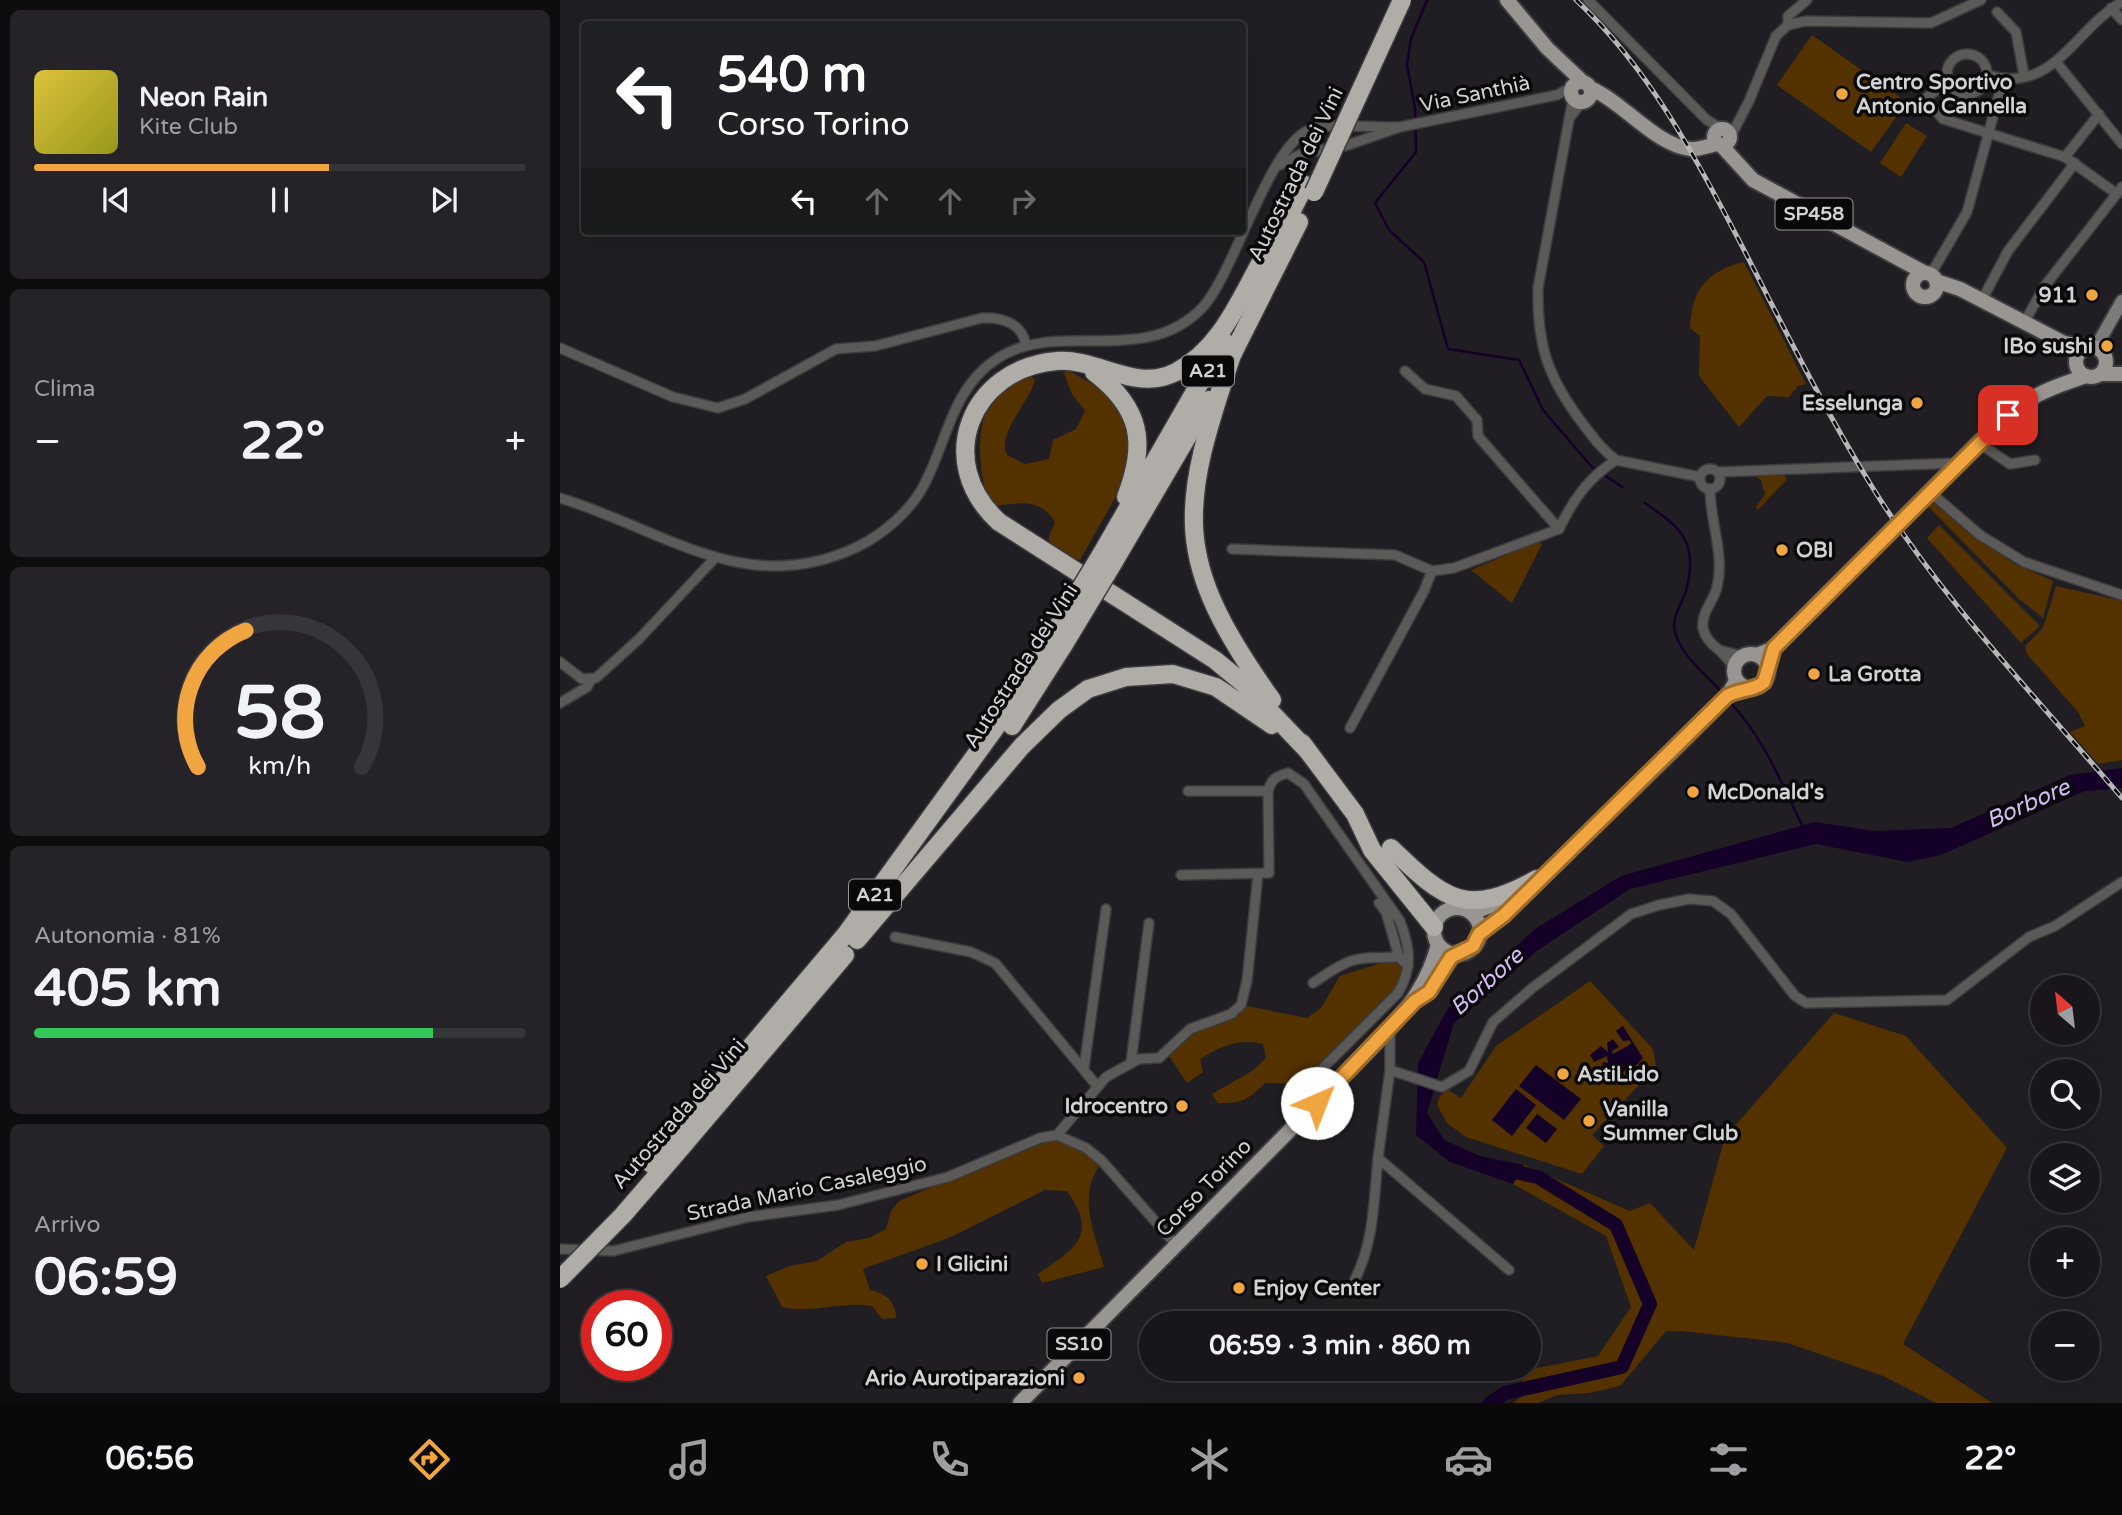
<!DOCTYPE html>
<html lang="it">
<head>
<meta charset="utf-8">
<style>
  body { margin:0; font-family:"Varela Round",sans-serif; background:#252327; color:#f1f3f6; height:100vh; display:flex; flex-direction:column; font-size:26px; white-space:nowrap }
  * { box-sizing:border-box; margin:0 }
  p { font-size:23px; color:#9f9fa2 }
  .icon { flex:none; width:38px; height:38px; fill:none; stroke:currentColor; stroke-width:2; stroke-linecap:round; stroke-linejoin:round }
  .map { position:relative; flex:1; overflow:hidden }
  .details { display:flex; flex-direction:column; gap:10px; padding:10px; background:#0d0c0e; width:560px }
  .details>* { flex:none }
  .hud { position:absolute; left:21px; top:21px; width:665px; height:214px; border-radius:7px; box-shadow:0 7px 28px #0002,0 0 0 2px #363539; background:#202124; color:#fff; overflow:hidden }
  .needle { width:46px; rotate:332deg }
  .controls { position:absolute; left:1470px; top:975px; display:grid; gap:14px }
  .controls a { display:grid; place-items:center; width:70px; height:70px; border-radius:50%; background:#18161a; box-shadow:0 7px 28px #0002,0 0 0 2px #363539; font-size:35px }
  .speed { position:absolute; left:21px; top:1290px; display:flex; gap:14px; font-size:35px; font-weight:700; text-align:center }
  .speed>* { display:grid; place-content:center; width:91px; height:91px; border-radius:50%; background:#18161a; box-shadow:0 7px 28px #0002,0 0 0 2px #363539; line-height:1 }
  .speed .limit { border:10px solid #d22; background:#fff; color:#111 }
  .pin { position:absolute; display:grid; place-items:center; width:60px; height:60px; color:#fff; margin:-30px; border-radius:14px; box-shadow:0 4px 10px #0006 }
  .me { position:absolute; width:77px; margin:-38px; rotate:44deg; stroke-linejoin:round; filter:drop-shadow(0 0 5px #0008) }
  .turn { display:flex; align-items:center; gap:24px; height:147px; padding:0 21px; font-size:32px }
  .turn .icon { width:91px; height:91px; stroke-width:2.5 }
  .turn b { display:block; font-size:49px; line-height:60px }
  .lanes { display:flex; align-items:center; height:66px; padding:0 21px; background:#0003; justify-content:center; gap:35px; direction:ltr }
  .lanes .off { opacity:.35 }
  .big { font-size:52px; font-weight:800; line-height:1.1 }
  .details .card { flex:1; display:flex; flex-direction:column; justify-content:center; gap:10px; min-width:0; padding:0 24px; border-radius:10px; background:#252327 }
  .details .dial { align-items:center; gap:0 }
  .dial svg { height:182px; overflow:visible; fill:none; stroke:#363539; stroke-width:7; stroke-linecap:round; text-anchor:middle }
  .dial text { fill:#f1f3f6; stroke:none }
  .song { display:flex; align-items:center; gap:21px }
  .cover { width:84px; height:84px; border-radius:10px; background:linear-gradient(135deg,hsl(50 70% 55%),hsl(60 70% 35%)) }
  .played { height:7px; border-radius:4px; background:linear-gradient(90deg,#f1a540 60%,#363539 60%) }
  .keys { display:flex; justify-content:space-around; direction:ltr }
  .heat { display:flex; justify-content:space-between; align-items:center; font-size:38px; direction:ltr }
  .charge { height:10px; border-radius:5px; background:linear-gradient(90deg,#34c759 81%,#363539 0) }
  .trip { position:absolute; left:579px; top:1311px; width:402px; height:70px; border-radius:35px; background:#18161a; box-shadow:0 7px 28px #0002,0 0 0 2px #363539; font-weight:800; line-height:70px; text-align:center }
  .tabs { display:flex; height:112px; justify-content:space-around; align-items:center; background:#0a090a; color:#9f9fa2 }
  .tabs .icon { width:49px; height:49px }
  .tabs .active { color:#f1a540 }
  .tabs b { font-size:32px; color:#f1f3f6 }
  main { display:flex; flex:1; min-height:0 }
  .map>svg:first-child { display:block }
</style>
</head>
<body>
<main>
<section class="details">
<div class="card">
<div class="song"><i class="cover"></i><div><b>Neon Rain</b><p>Kite Club</p></div></div>
<div class="played"></div>
<div class="keys"><svg class="icon" aria-label="previous" viewBox="0 0 24 24"><path d="M18 5L8 12l10 7zM5 5v14"/></svg><svg class="icon" aria-label="pause" viewBox="0 0 24 24"><path d="M8 5v14M16 5v14"/></svg><svg class="icon" aria-label="next" viewBox="0 0 24 24"><path d="M6 5l10 7-10 7zM19 5v14"/></svg></div>
</div>
<div class="card"><p>Clima</p>
<div class="heat"><a>−</a><b class="big">22°</b><a>+</a></div>
</div>
<div class="card dial"><svg viewBox="0 0 100 80">
<path d="M14 69A42 42 0 1 1 86 69"/>
<path d="M14 69A42 42 0 0 1 35 9" stroke="#f1a540"/>
<text x="50" y="56" font-size="32" font-weight="700">58</text>
<text x="50" y="72" font-size="11">km/h</text>
</svg></div>
<div class="card"><p>Autonomia · 81%</p><b class="big">405 km</b><div class="charge"></div></div>
<div class="card"><p>Arrivo</p><b class="big">06:59</b></div>
</section>
<div class="map">
<svg width="1562" height="1403" viewBox="0 0 1562 1403">
  <rect width="100%" height="100%" fill="#201e22"/>
  <!-- green -->
  <g fill="#533200">
    <polygon points="1252,35 1347,102 1311,152 1217,85"/>
    <polygon points="1346,123 1367,136 1341,177 1320,163"/>
    <path d="M1184 262 1246 384 1238 386 1229 397 1207 396 1179 427 1139 376 1140 336 1130 328C1132 289 1147 271 1184 262Z"/>
    <path d="M507 370 558 398 573 442 567 477 520 560C508 558 503 545 489 546V536L495 522C478 495 456 505 430 506 423 485 420 468 420 446 421 406 435 394 469 375L475 380C470 401 436 434 447 455L465 464 489 459 493 440 516 429 525 411 512 394 504 374Z"/>
    <polygon points="1224,475 1227,479 1198,510 1196,507 1205,494 1201,480 1195,476"/>
    <polygon points="1374,502 1453,563 1493,581 1483,618 1458,598 1368,506"/>
    <polygon points="1379,525 1480,626 1461,643 1367,538"/>
    <polygon points="977,542 982,544 952,603 911,570"/>
    <polygon points="1496,586 1562,601 1562,760 1538,764 1510,732 1525,726 1518,712 1467,654 1465,646 1483,628"/>
    <path d="M834 959 848 966V976L746 1083H705C689 1099 682 1104 658 1103L652 1094 692 1071 706 1058 703 1044C679 1038 661 1046 640 1059L643 1072 627 1083 607 1053 630 1029 681 1005 747 1018 761 1008 780 976Z"/>
    <polygon points="1030,981 1093,1049 1096,1067 1032,1135 1044,1146 1022,1174 906,1137 887,1123 877,1105 880,1096 888,1090 901,1098 936,1046"/>
    <polygon points="1274,1013 1346,1036 1447,1148 1343,1344 1432,1403 1376,1403 1323,1376 1228,1343 1122,1331 1106,1331 1060,1386 1029,1393 997,1395 978,1403 953,1403 963,1396 961,1371 1038,1356 1071,1307 1046,1236 953,1184 964,1165 1070,1211 1090,1203 1134,1250 1165,1137"/>
    <path d="M498 1140 524 1153 539 1166C518 1199 534 1232 544 1267L482 1283 478 1274C515 1248 539 1236 507 1191L485 1190 391 1237 303 1269 310 1290C325 1293 336 1301 336 1318L322 1319 312 1306C281 1301 253 1314 222 1307L206 1276 230 1266 257 1261 286 1242 309 1238 326 1229 331 1211 339 1201 471 1145Z"/>
  </g>
  <!-- water -->
  <g fill="#150028">
    <polygon points="1562,768 1562,788 1525,791 1381,855 1347,862 1256,844 1070,889 978,950 894,1023 867,1113 884,1140 920,1156 964,1165 953,1184 890,1162 856,1135 858,1063 888,1008 975,929 1061,876 1255,822 1315,831 1391,828 1510,775"/>
    <polygon points="1063,1026 1083,1058 1076,1066 1054,1075 1049,1068 1042,1067 1043,1062 1048,1063 1047,1056 1034,1062 1030,1055 1041,1046 1048,1052 1047,1043 1053,1039 1059,1047 1052,1051 1053,1054 1071,1044 1070,1040 1063,1041 1056,1031"/>
    <polygon points="976,1065 1021,1099 1004,1120 959,1086"/>
    <polygon points="956,1089 976,1105 952,1136 932,1120"/>
    <polygon points="977,1114 997,1129 986,1143 966,1128"/>
  </g>
  <g fill="none" stroke-linecap="round" stroke-linejoin="round">
    <!-- stream -->
    <g stroke="#150028" stroke-width="2.5">
      <polyline points="867,0 851,39 847,65 855,108 856,152 815,203 829,230 864,262 888,349 959,360 983,410 1031,466 1062,487"/>
      <path d="M1085 503C1122 528 1139 543 1126 591 1123 601 1113 615 1114 626 1116 651 1144 673 1160 690"/>
      <path d="M1171 703C1204 739 1222 784 1243 827"/>
    </g>
    <!-- river -->
    <polyline stroke="#150028" stroke-width="14" points="930,1403 945,1393 1062,1367 1090,1304 1056,1225 978,1177 941,1169"/>
    <!-- street casing -->
    <g stroke="#3c3b3e" stroke-width="12">
      <g id="street">
        <polyline points="1028,0 1147,120 1162,129"/>
        <polyline points="1551,8 1562,20"/>
        <polyline points="1437,12 1456,32 1464,75"/>
        <polyline points="1228,25 1228,16 1247,0"/>
        <circle cx="1407" cy="74" r="20"/>
        <polyline points="1497,63 1562,144"/>
        <path d="M1428 75C1494 95 1515 28 1562 2"/>
        <polyline points="1388,81 1365,99 1383,119 1505,157 1557,194"/>
        <path d="M1013 98 978 288C977 346 988 378 1023 424 1033 437 1042 450 1056 460"/>
        <polyline points="1011,116 1023,101"/>
        <polyline points="1170,138 1189,101 1216,36 1228,25 1246,21 1371,23 1421,0"/>
        <polyline points="1505,157 1539,114"/>
        <polyline points="720,165 741,154 788,145 840,127 997,95 1012,87"/>
        <polyline points="1371,274 1407,212 1443,80"/>
        <polyline points="1422,300 1448,251 1515,163"/>
        <polyline points="1464,323 1484,287 1562,187"/>
        <path d="M0 348 113 397 158 408 185 399 276 349 315 346 422 318C442 317 462 323 466 345"/>
        <polyline points="845,371 865,389 896,396 917,420 918,436 999,529"/>
        <polyline points="1419,443 1450,464 1475,460"/>
        <circle cx="1150" cy="479" r="10"/>
        <polyline points="1158,472 1397,463"/>
        <path d="M1150 489C1150 521 1165 556 1157 587 1154 601 1141 612 1143 628 1145 638 1151 644 1159 650"/>
        <polyline points="1370,492 1420,535 1464,562 1562,595"/>
        <path d="M0 498C103 529 186 600 297 547 324 534 353 509 366 481 388 437 393 387 438 358 499 319 584 368 642 308 675 274 710 138 754 128 771 123 820 128 840 127"/>
        <path d="M672 549 835 555 872 571 894 568 999 529C1013 500 1028 478 1056 460L1140 477"/>
        <polyline points="0,662 22,679 36,678 79,639 154,559"/>
        <polyline points="1174,666 1159,650 1183,656"/>
        <polyline points="0,703 27,687 31,680"/>
        <polyline points="790,728 864,591 872,571"/>
        <polyline points="628,791 708,791"/>
        <path d="M621 875 709 873 708 791C711 779 717 776 728 773L744 784 840 921C850 947 853 968 838 993L730 1101 728 1107 738 1122"/>
        <polyline points="819,903 826,912 839,957"/>
        <polyline points="335,937 411,952 435,963 538,1087"/>
        <path d="M753 983C792 956 793 958 839 957L848 966"/>
        <polyline points="826,1033 830,1037 830,1070 818,1158 949,1270"/>
        <polyline points="571,1062 589,923"/>
        <polyline points="524,1068 546,909"/>
        <polyline points="830,1070 882,1087 909,1071 933,1022 971,989 1071,914 1099,905 1129,899 1153,901 1171,914 1235,996 1246,1003 1387,1000 1469,937 1495,926 1562,882"/>
        <polyline points="497,1135 546,1077 579,1059 599,1058 630,1029 671,1014 681,1005 687,981 698,874"/>
        <polyline points="0,1249 53,1251 188,1217 278,1205 388,1177 480,1138 497,1135 526,1148 542,1161 617,1246"/>
        <path d="M795 1279C814 1243 814 1198 818 1158"/>
      </g>
    </g>
    <!-- secondary casing -->
    <g stroke="#3c3b3e" stroke-width="16">
      <polyline id="secondary" points="1536,347 1562,301"/>
    </g>
    <!-- primary casing -->
    <g stroke="#3c3b3e" stroke-width="18">
      <g id="primary">
        <polyline points="947,0 987,48 1023,82"/>
        <circle cx="1021" cy="92" r="10"/>
        <path d="M1030 88C1062 101 1095 145 1130 149 1139 150 1149 145 1158 144"/>
        <circle cx="1162" cy="137" r="8"/>
        <polyline points="1161,145 1193,180 1365,273"/>
        <circle cx="1365" cy="285" r="12"/>
        <polyline points="1376,281 1400,289 1504,343 1527,347"/>
        <circle cx="1531" cy="362" r="15"/>
        <polyline points="1541,374 1562,374"/>
        <circle cx="1191" cy="671" r="17"/>
        <path d="M1197 655 1214 648 1433 428C1471 396 1480 391 1526 376"/>
        <circle cx="897" cy="931" r="23"/>
        <polyline points="912,913 951,898"/>
        <polyline points="919,934 944,915 1127,737 1167,696 1176,681"/>
        <polyline points="870,989 895,953"/>
        <path d="M460 1403 826 1033C851 1005 868 981 878 945"/>
      </g>
    </g>
    <!-- highway casing -->
    <g stroke="#3c3b3e" stroke-width="21">
      <g id="highway">
        <path d="M726 223C688 270 673 343 616 372 575 393 538 358 497 361 410 368 373 462 439 522L655 660 683 683 747 750"/>
        <polyline points="721,232 745,185"/>
        <path d="M673 352C619 511 611 558 712 700"/>
        <polyline points="668,363 739,222"/>
        <path d="M534 372C581 408 587 443 566 497"/>
        <polyline points="542,553 664,341"/>
        <polyline points="555,560 649,400"/>
        <polyline points="452,726 503,646"/>
        <polyline points="742,743 795,814 812,850 874,927"/>
        <path d="M831 848C886 901 906 918 977 879"/>
        <polyline points="297,940 462,746 499,710 528,689 566,677 613,674 656,687 712,725"/>
        <polyline points="116,1135 286,934 449,709 491,638"/>
        <polyline points="126,1142 285,955"/>
      </g>
    </g>
    <!-- street -->
    <use href="#street" stroke="#5b5a58" stroke-width="9"/>
    <!-- secondary -->
    <use href="#secondary" stroke="#7d7b79" stroke-width="12"/>
    <!-- primary -->
    <use href="#primary" stroke="#989592" stroke-width="14"/>
    <!-- highway -->
    <use href="#highway" stroke="#b0aca8" stroke-width="18"/>
    <!-- rail casing -->
    <g stroke="#b7b6b8" stroke-width="5">
      <path id="rail" d="M1016 0C1090 69 1137 160 1183 248 1224 328 1264 409 1311 485 1381 599 1475 696 1562 798"/>
    </g>
    <!-- rail -->
    <use href="#rail" stroke="#09090a" stroke-width="2.5" stroke-dasharray="8" stroke-linecap="butt"/>
    <!-- highway-bridge casing -->
    <g stroke="#3c3b3e" stroke-width="21" stroke-linecap="butt">
      <g id="highway-bridge">
        <polyline points="754,192 842,0"/>
        <polyline points="491,638 542,553"/>
        <polyline points="503,646 555,560"/>
        <polyline points="91,1164 116,1135"/>
        <polyline points="0,1279 63,1215 126,1142"/>
      </g>
    </g>
    <!-- highway-bridge -->
    <use href="#highway-bridge" stroke="#b0aca8" stroke-width="18"/>
  </g>
  <g fill="none" stroke-linecap="round" stroke-linejoin="round">
    <!-- route casing -->
    <g stroke="#9d6b2a" stroke-width="18">
      <path id="route" d="M757 1103 855 1001 869 992 891 957 913 946 919 934 944 915 1167 696C1179 689 1194 691 1204 682L1214 648 1448 415"/>
    </g>
    <!-- route -->
    <use href="#route" stroke="#f1a540" stroke-width="12"/>
  </g>
  <!-- markers -->
  <g fill="#f1a540" stroke="#09090a" stroke-width="2.5">
    <circle cx="1282" cy="94" r="7"/>
    <circle cx="1532" cy="295" r="7"/>
    <circle cx="1547" cy="346" r="7"/>
    <circle cx="1357" cy="403" r="7"/>
    <circle cx="1222" cy="550" r="7"/>
    <circle cx="1254" cy="674" r="7"/>
    <circle cx="1133" cy="792" r="7"/>
    <circle cx="1003" cy="1074" r="7"/>
    <circle cx="622" cy="1106" r="7"/>
    <circle cx="1029" cy="1121" r="7"/>
    <circle cx="362" cy="1264" r="7"/>
    <circle cx="679" cy="1288" r="7"/>
    <circle cx="519" cy="1378" r="7"/>
  </g>
  <g text-anchor="middle" dominant-baseline="central" stroke-width="7" stroke-linejoin="round" paint-order="stroke">
    <!-- shield labels -->
    <g fill="#09090a" stroke="#969597" stroke-width="2">
      <rect x="1215.5" y="198.5" width="77" height="31" rx="5"/>
      <rect x="622" y="355.5" width="52" height="31" rx="5"/>
      <rect x="289" y="879.5" width="52" height="31" rx="5"/>
      <rect x="487.5" y="1328.5" width="63" height="31" rx="5"/>
    </g>
    <g font-size="19" font-weight="bold" fill="#d2d1d3">
      <text x="1254" y="214">SP458</text>
      <text x="648" y="371">A21</text>
      <text x="315" y="895">A21</text>
      <text x="519" y="1344">SS10</text>
    </g>
    <!-- poi labels -->
    <g font-size="21" font-weight="bold" fill="#d2d1d3" stroke="#09090a" text-anchor="start">
      <text x="1296" y="82">Centro Sportivo<tspan x="1296" dy="24">Antonio Cannella</tspan></text>
      <text x="1518" y="295" text-anchor="end">911</text>
      <text x="1533" y="346" text-anchor="end">IBo sushi</text>
      <text x="1343" y="403" text-anchor="end">Esselunga</text>
      <text x="1236" y="550">OBI</text>
      <text x="1268" y="674">La Grotta</text>
      <text x="1147" y="792">McDonald's</text>
      <text x="1017" y="1074">AstiLido</text>
      <text x="608" y="1106" text-anchor="end">Idrocentro</text>
      <text x="1043" y="1109">Vanilla<tspan x="1043" dy="24">Summer Club</tspan></text>
      <text x="376" y="1264">I Glicini</text>
      <text x="693" y="1288">Enjoy Center</text>
      <text x="505" y="1378" text-anchor="end">Ario Aurotiparazioni</text>
    </g>
    <!-- street labels -->
    <g font-size="21" fill="#d2d1d3" stroke="#09090a">
      <text transform="translate(915 94) rotate(-12)">Via Santhià</text>
      <text transform="translate(736 174) rotate(-64)">Autostrada dei Vini</text>
      <text transform="translate(461 666) rotate(-57)">Autostrada dei Vini</text>
      <text transform="translate(119 1114) rotate(-49)">Autostrada dei Vini</text>
      <text transform="translate(644 1188) rotate(-46)">Corso Torino</text>
      <text transform="translate(247 1189) rotate(-12)">Strada Mario Casaleggio</text>
    </g>
    <!-- water labels -->
    <g font-size="23" font-style="italic" fill="#d4bbf4" stroke="#09090a">
      <text transform="translate(1468 804) rotate(-24)">Borbore</text>
      <text transform="translate(927 982) rotate(-42)">Borbore</text>
    </g>
  </g>
</svg>
<div class="controls">
<a><svg class="needle" viewBox="-14 -14 28 28"><path d="M0-13l5 13h-10z" fill="#e53935"/><path d="M0 13l5-13h-10z" fill="#9f9fa2"/></svg></a>
<a><svg class="icon" aria-label="search" viewBox="0 0 24 24"><circle cx="10" cy="10" r="6"/><path d="M15 15l6 6"/></svg></a>
<a><svg class="icon" aria-label="layers" viewBox="0 0 24 24"><path d="M12 4l9 5-9 5-9-5zM3 14l9 5 9-5"/></svg></a>
<a>+</a>
<a>−</a>
</div>
<div class="speed"><div class="limit">60</div></div>
<div class="pin" style="left:1448px;top:415px;background:#d93025"><svg class="icon" aria-label="arrive" viewBox="0 0 24 24"><path d="M6 21V4h12l-3 4 3 4H6"/></svg></div>
<svg class="me" style="left:757px;top:1103px" viewBox="-20 -20 40 40"><circle r="19" fill="#fff"/><path d="M0-13L10 11 0 6-10 11z" fill="#f1a540"/></svg>
<div class="trip">06:59 · 3 min · 860 m</div>
<div class="hud">
<div class="turn"><svg class="icon" aria-label="left" viewBox="0 0 24 24"><path d="M17 20v-9H6M10 6l-5 5 5 5"/></svg><div><b>540 m</b>Corso Torino</div></div>
<div class="lanes"><svg class="icon" aria-label="left" viewBox="0 0 24 24"><path d="M17 20v-9H6M10 6l-5 5 5 5"/></svg><svg class="icon off" aria-label="ahead" viewBox="0 0 24 24"><path d="M12 20V5M6 11l6-6 6 6"/></svg><svg class="icon off" aria-label="ahead" viewBox="0 0 24 24"><path d="M12 20V5M6 11l6-6 6 6"/></svg><svg class="icon off" aria-label="right" viewBox="0 0 24 24"><path d="M7 20v-9h11M14 6l5 5-5 5"/></svg></div>
</div>
</div>
</main>
<nav class="tabs">
<b>06:56</b>
<svg class="icon active" aria-label="directions" viewBox="0 0 24 24"><path d="M12 3l9 9-9 9-9-9zM9 14v-3h6M13 9l2 2-2 2"/></svg>
<svg class="icon" aria-label="music" viewBox="0 0 24 24"><path d="M9 18V5l10-2v13"/><circle cx="6" cy="18" r="3"/><circle cx="16" cy="16" r="3"/></svg>
<svg class="icon" aria-label="phone" viewBox="0 0 24 24"><path d="M5 4h4l2 5-3 2q2 4 5 5l2-3 5 2v4C11 20 4 13 5 4z"/></svg>
<svg class="icon" aria-label="climate" viewBox="0 0 24 24"><path d="M12 3v18M4 7l16 10M4 17L20 7"/></svg>
<svg class="icon" aria-label="car" viewBox="0 0 24 24"><path d="M5 17H2v-5l4-1 3-4h7l3 4 3 1v5h-3M9 17h6M6 11h13"/><circle cx="7" cy="17" r="2"/><circle cx="17" cy="17" r="2"/></svg>
<svg class="icon" aria-label="filters" viewBox="0 0 24 24"><path d="M4 7h16M4 17h16"/><circle cx="9" cy="7" r="2"/><circle cx="15" cy="17" r="2"/></svg>
<b>22°</b>
</nav>
</body>
</html>
